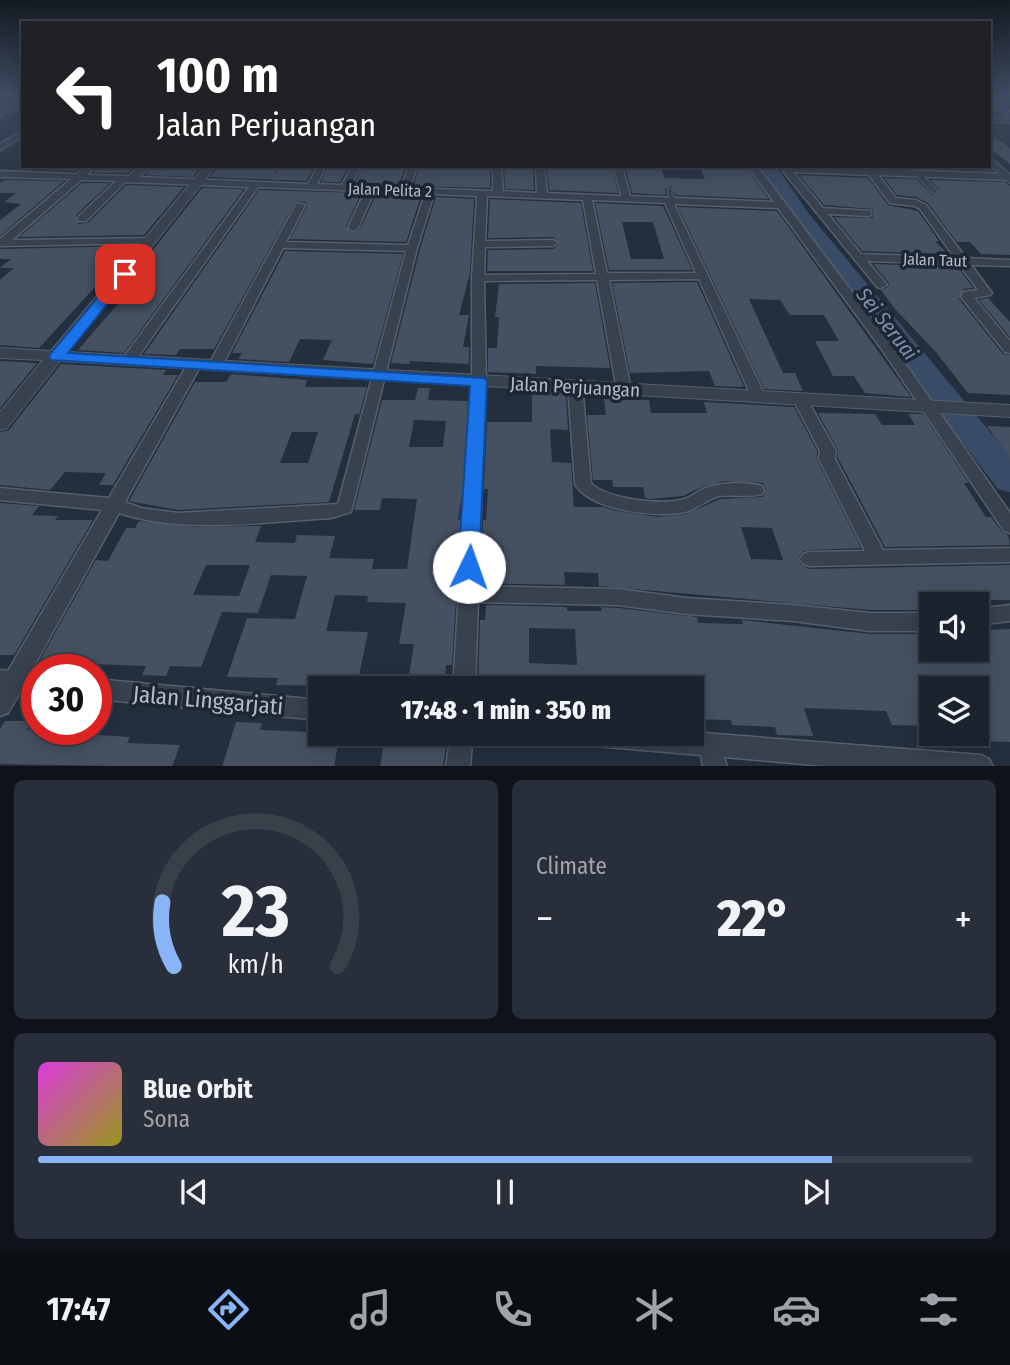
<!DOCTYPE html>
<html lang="en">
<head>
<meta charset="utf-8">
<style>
  body { margin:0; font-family:"Fira Sans Condensed",sans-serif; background:#282f3a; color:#f1f3f6; height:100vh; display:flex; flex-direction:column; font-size:26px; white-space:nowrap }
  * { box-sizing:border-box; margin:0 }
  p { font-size:23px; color:#a0a4aa }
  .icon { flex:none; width:38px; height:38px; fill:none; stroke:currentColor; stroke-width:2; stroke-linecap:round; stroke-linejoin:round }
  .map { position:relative; height:766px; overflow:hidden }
  .sheet { display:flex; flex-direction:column; gap:14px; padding:14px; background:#0f1319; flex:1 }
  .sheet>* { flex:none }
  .hud { position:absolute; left:21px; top:21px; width:970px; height:147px; border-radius:0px; box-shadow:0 4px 18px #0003,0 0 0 2px #39404a; background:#202124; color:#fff; overflow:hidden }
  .controls { position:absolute; left:919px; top:592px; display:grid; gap:14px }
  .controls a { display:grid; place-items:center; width:70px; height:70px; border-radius:0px; background:#1b232e; box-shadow:0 4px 18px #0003,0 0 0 2px #39404a; font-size:35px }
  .speed { position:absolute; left:21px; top:654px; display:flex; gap:14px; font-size:35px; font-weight:700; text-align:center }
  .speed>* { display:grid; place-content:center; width:91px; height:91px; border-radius:50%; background:#1b232e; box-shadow:0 4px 18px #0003,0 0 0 2px #39404a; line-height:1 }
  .speed .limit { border:10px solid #d22; background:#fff; color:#111 }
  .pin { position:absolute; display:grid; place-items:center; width:60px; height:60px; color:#fff; margin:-30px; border-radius:14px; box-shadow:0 4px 10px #0006 }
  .me { position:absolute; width:77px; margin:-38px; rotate:3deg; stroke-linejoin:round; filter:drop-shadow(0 0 5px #0008) }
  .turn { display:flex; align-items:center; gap:24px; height:147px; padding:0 21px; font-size:32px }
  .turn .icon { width:91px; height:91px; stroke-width:2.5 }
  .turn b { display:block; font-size:49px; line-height:60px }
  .big { font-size:52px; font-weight:800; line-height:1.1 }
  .sheet .widget { flex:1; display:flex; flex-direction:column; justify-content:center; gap:10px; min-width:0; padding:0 24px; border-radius:10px; background:#282f3a }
  .sheet .dial { align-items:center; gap:0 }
  .dial svg { height:182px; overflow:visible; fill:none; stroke:#39404a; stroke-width:7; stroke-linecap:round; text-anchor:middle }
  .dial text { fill:#f1f3f6; stroke:none }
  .song { display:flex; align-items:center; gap:21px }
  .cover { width:84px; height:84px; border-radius:10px; background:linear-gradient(135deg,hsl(300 70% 55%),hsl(60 70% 35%)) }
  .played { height:7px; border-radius:4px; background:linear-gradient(90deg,#8ab4f8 85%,#39404a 85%) }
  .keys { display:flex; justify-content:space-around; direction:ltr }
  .heat { display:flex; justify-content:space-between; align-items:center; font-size:38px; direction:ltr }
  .sheet .tiles { flex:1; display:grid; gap:14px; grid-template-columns:1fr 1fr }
  .widget:last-child { grid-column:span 2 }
  .trip { position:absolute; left:308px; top:676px; width:396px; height:70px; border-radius:0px; background:#1b232e; box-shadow:0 4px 18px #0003,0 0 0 2px #39404a; font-weight:800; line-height:70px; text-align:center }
  .dock { display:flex; height:112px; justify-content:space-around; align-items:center; background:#0b0e12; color:#a0a4aa }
  .dock .icon { width:49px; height:49px }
  .dock .on { color:#8ab4f8 }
  .dock b { font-size:32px; color:#f1f3f6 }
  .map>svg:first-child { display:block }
</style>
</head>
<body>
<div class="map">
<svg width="1010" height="767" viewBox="0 0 1010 767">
  <rect width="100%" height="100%" fill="#242f3e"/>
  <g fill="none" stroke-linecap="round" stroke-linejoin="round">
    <!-- river -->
    <polygon fill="#394c67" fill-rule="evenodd" points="758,166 776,166 809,214 1010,456 1010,492 998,489 795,222"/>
  </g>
  <!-- building -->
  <g fill="#455162" fill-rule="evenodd">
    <polygon points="989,133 1010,148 1010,164 989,148"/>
    <polygon points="25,166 82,166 76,171 21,169"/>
    <polygon points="99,166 137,166 128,173 93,173"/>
    <polygon points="154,166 169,166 200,167 193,177 145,175"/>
    <polygon points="288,166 315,166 306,181 210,177 218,168 274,168 275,172 279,173"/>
    <polygon points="328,166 349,166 340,182 321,182"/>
    <polygon points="362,166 406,166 399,184 355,183"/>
    <polygon points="419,166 490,166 490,188 414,186"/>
    <polygon points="504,166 533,166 534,190 505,189"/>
    <polygon points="600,166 612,166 618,193 549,190 547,170"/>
    <polygon points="625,166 659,166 665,178 705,179 701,170 746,167 769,199 676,195 671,186 665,189 665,195 632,193"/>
    <polygon points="900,166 987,166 992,171 901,167"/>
    <polygon points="799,175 868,178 888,205 918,211 939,241 935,241 948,254 862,251 834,217 869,218 873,217 873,209 824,205"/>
    <polygon points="884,178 916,179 933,196 939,190 930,180 1005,182 1010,186 1010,255 981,254 970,242 957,242 928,203 916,197 897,195"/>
    <polygon points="5,180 64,181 0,236 0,220 21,204 4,202 16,193 0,193 0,183"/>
    <polygon points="82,183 110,183 76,215 78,224 88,223 126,185 184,187 144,235 19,237"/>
    <polygon points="202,188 244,189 124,353 78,350 143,275 133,275"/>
    <polygon points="259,190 361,193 346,227 352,233 360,229 376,195 421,196 406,242 290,239 307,206 306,202 296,201 214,349 180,349 176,355 144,354"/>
    <polygon points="436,197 474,199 470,273 459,315 469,315 463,347 469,347 469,364 410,361 409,364 391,363 420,249"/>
    <polygon points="490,199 581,203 593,271 487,271 488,250 553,249 560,244 553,237 488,238"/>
    <path d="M595 203 663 206 692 270H609ZM622 222H653L664 259H631Z"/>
    <polygon points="678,207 777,211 911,397 865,393 854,376 833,376 815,341 839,341 824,315 790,315 780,300 749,299 783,373 795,373 803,391 764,389"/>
    <polygon points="135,246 111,274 107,274 39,348 0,345 0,280 14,268 0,268 11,259 0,259 0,249"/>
    <polygon points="285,251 403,254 373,364 323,360 332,340 300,339 289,362 238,359 242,353 232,353"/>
    <polygon points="873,264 958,267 973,288 963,289 959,299 1003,354 1010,355 1010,395 968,393 936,352 895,309 881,290 888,287 889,283"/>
    <polygon points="697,282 744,387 715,386 709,371 630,373 612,283"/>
    <polygon points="595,283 610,368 536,366 536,374 488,372 488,348 497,348 499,317 495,317 499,284"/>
    <polygon points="988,298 1010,322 1010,337 979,300"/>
    <polygon points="0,361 37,363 0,408"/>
    <polygon points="61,364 166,370 163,375 178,375 113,485 99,485 106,473 65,472 50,490 0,485 0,432 9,430"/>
    <path d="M231 374 307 380 305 387H367L359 415 355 414 329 502 178 510 129 501 195 382H226ZM292 432H318L308 463H280Z"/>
    <path d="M418 388H430L428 400 468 401 463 488 458 520H461L452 665H446L445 677 409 676 414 644H399L406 603 367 602 368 596 335 595 326 631 368 632 357 686 276 685 278 678 227 677 247 618 295 619 307 576 271 575 258 613 222 612 201 667 170 666 166 676 142 675 146 666 39 662 96 560 108 561 126 528H135L139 521 196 527 261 526 255 542 295 543 297 535 335 536 329 558 374 559 372 569H407L417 499 382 498 380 510H354L382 400H415ZM414 420 446 421 443 447H409ZM206 565H250L239 596 193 595Z"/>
    <path d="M532 391 566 393 568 430 550 429 552 462 571 463 574 507H603L616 511 658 517 686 514 720 499 763 497 766 489 763 483 756 482 724 481 702 487 683 496 650 499 645 498 643 487H613L612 480H593L587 415H606L604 399 649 400 651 413H707L704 402 794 407 817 451V460L861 548 808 550 802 552 798 558 801 565 809 569 1010 565V600H973L975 604 931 603V610H870L599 586 598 573 564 572 565 585 481 583 483 520H486L488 489H484L487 422H532ZM741 527 772 528 783 560 751 559Z"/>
    <polygon points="818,413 875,414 882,425 915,425 908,414 923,414 969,483 964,483 986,517 991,517 1002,532 1008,535 1010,545 885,547 838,458 838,450"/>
    <polygon points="987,426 1010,427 1010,458"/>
    <polygon points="0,503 39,506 32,515 58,516 55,520 93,520 14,655 0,655"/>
    <path d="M486 605 567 607V611H602L601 607 618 608 697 617 698 623 743 624 742 620 870 634H931V649H976V630L1010 629V742L976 741V683H931V726L892 725 886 711 804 708 813 736 777 735 775 727 732 725 731 720 691 719V688H478L480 620H485ZM529 628 575 629 577 665 529 663Z"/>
    <polygon points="5,721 32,721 27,730 67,730 66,733 130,737 127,743 180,745 172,767 0,764 0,729"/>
    <polygon points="236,722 262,723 260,730 340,733 334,767 222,767"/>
    <polygon points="932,733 966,733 972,746 938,746"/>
    <polygon points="384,739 415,741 414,746 446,747 443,767 380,767"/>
  </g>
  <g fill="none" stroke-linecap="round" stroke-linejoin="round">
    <!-- service casing -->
    <g stroke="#565f6c" stroke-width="7">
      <g id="service">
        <polyline points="918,174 934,191"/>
        <polyline points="670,191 672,200"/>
      </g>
    </g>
    <!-- minor casing -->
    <g stroke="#565f6c" stroke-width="3">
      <g id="minor">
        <polygon points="23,99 23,104 0,116 0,111"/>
        <polygon points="989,99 1010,112 1010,117 989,104"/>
        <polygon points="23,130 23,136 0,150 0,144"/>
        <path d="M86 166H96L87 175 129 176 141 166H151L139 177 308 184 318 166H326L317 184 342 185 352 166H360L351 185 401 187 409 166H417L410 188 493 191V166H501L503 191 537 193 536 166H544L547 193 621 196 614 166H622L630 196 774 202 748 166H757L893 346 1010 513V533L1004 531 883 351 778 208 674 204 766 398 759 402 752 398 699 279 609 280 631 390 624 394 617 390 597 280 484 281 486 381 478 586 618 589 687 598 793 605 870 613H931V631H870L793 621 687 614 618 605 478 602 475 688H453L472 381V278L477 196 434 194 417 248 351 512 331 518C263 522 183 534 119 513L30 673 37 674V694L20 692 8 713 0 716V670L8 671 102 510 0 500V488L109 498 187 365 194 361 201 365 125 502 141 508 178 513 338 504 406 251 283 248 222 366 215 370 208 366 297 203 305 205 286 242 408 245 425 194 374 192 358 228 353 231 348 228 365 191 258 187 133 364 128 365 121 361 249 187 125 182 86 221H78V217L116 181 81 180 12 240 150 238 155 241 154 243 0 246V239L71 179 0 177V171L77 174ZM487 196 583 200 596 274 484 275 485 247 553 246 558 243 553 240 485 241ZM592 200 665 203 696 273H607Z"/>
        <polygon points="277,166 285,166 280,171 277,170"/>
        <path d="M786 166 1010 174V180L878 175 896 198 916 200 926 205 966 258 1010 260V266L971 265 992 293 990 295 974 298 1010 341V353L1005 352 961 297 963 292 978 290 959 264 867 261 887 285 881 288 877 287 783 171V167ZM793 172 869 175 890 203 914 206 920 209 954 257 861 254 828 214 868 216 871 215V211L823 208Z"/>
        <path d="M575 382 582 386 591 483C605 499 664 506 684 499 691 497 697 492 703 489 720 482 745 481 762 486L764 490 762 494C748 498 733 494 719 496 707 499 697 509 685 512 656 518 591 511 575 484L568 386Z"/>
        <polygon points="801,397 808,401 836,451 835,459 883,550 1010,548 1010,562 809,566 803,564 800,559 803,554 809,552 865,551 819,459 820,451 794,401"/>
        <polygon points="1010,605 1010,621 976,625 976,609"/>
        <polygon points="96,679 320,700 320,720 96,699"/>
        <polygon points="691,732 981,755 989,759 993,767 837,767 724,757 727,767 703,767 701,755 571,744 563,741 560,733"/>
        <polygon points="451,733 473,733 470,767 446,767"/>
      </g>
    </g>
    <!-- tertiary casing -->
    <g stroke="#565f6c" stroke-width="2">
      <g id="tertiary">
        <polygon points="989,116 1010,117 1010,123 989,122"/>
        <polygon points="989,156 1010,174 1010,183 989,165"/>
        <polygon points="205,166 216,166 68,352 1010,405 1010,417 60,361 7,428 0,430 0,412 43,360 0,358 0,348 51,351"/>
      </g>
    </g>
    <!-- service -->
    <use href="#service" stroke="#38414e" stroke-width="5"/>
    <!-- minor -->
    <use href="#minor" fill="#38414e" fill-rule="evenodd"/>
    <!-- tertiary -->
    <use href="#tertiary" fill="#38414e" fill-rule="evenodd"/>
  </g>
  <!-- sky -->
  <linearGradient id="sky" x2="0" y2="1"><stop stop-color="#141a22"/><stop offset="0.47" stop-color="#3f4d63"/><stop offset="1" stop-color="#3f4d63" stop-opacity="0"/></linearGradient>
  <rect width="1010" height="205" fill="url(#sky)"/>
  <!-- route -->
  <polygon fill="#1a73e8" stroke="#114b97" stroke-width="2" points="125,270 131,274 68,353 484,378 487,381 479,567 476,573 469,575 461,573 458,567 470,386 51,360 49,357 51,353 120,271"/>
  <g text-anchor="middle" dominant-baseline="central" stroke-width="7" stroke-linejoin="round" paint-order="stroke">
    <!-- far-street labels -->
    <g font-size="16" fill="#b4bcc9" stroke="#1d2633">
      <text transform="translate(390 190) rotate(2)">Jalan Pelita 2</text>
      <text transform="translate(935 260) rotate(2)">Jalan Taut</text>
    </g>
    <!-- street labels -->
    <g font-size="19" fill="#b4bcc9" stroke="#1d2633">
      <text transform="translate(575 387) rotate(3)">Jalan Perjuangan</text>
    </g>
    <!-- water labels -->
    <g font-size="21" font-style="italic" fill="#7c92b1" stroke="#1d2633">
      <text transform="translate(887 324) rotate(52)">Sei Seruai</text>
    </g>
    <!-- near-street labels -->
    <g font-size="23" fill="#b4bcc9" stroke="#1d2633">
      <text transform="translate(208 700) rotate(5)">Jalan Linggarjati</text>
    </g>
  </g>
</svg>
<div class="controls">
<a><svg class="icon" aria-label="sound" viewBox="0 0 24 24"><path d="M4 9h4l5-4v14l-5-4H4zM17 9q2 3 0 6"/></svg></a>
<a><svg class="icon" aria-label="layers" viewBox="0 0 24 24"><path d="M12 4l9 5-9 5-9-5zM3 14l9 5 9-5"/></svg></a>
</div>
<div class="speed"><div class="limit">30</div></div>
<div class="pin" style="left:125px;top:274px;background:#d93025"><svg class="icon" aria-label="arrive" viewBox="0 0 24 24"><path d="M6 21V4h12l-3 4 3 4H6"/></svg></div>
<svg class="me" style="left:469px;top:567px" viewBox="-20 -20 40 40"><circle r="19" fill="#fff"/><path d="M0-13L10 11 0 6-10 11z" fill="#1a73e8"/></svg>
<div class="trip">17:48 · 1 min · 350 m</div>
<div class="hud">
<div class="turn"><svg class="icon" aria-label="left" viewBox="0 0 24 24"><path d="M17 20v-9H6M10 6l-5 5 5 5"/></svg><div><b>100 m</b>Jalan Perjuangan</div></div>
</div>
</div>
<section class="sheet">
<div class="tiles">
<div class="widget dial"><svg viewBox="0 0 100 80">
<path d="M14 69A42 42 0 1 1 86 69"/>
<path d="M14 69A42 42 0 0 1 9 41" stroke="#8ab4f8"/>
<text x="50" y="56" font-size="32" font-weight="700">23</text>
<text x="50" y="72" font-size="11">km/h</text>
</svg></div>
<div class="widget"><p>Climate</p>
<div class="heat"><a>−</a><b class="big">22°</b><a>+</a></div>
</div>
<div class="widget">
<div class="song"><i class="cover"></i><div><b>Blue Orbit</b><p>Sona</p></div></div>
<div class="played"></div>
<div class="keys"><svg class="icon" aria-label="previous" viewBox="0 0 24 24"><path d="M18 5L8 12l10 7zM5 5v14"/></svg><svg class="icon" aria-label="pause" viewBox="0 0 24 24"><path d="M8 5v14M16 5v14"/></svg><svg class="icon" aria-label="next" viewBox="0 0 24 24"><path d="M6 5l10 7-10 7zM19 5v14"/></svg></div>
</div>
</div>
</section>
<nav class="dock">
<b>17:47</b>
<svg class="icon on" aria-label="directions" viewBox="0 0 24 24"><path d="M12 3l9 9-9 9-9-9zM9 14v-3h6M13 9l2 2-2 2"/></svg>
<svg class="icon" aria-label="music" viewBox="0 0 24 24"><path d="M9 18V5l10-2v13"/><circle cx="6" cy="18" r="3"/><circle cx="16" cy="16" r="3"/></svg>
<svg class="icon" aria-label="phone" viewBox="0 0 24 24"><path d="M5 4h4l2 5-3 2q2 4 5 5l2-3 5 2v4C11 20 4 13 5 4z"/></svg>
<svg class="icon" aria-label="climate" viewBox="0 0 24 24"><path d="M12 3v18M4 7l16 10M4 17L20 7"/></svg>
<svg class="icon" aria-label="car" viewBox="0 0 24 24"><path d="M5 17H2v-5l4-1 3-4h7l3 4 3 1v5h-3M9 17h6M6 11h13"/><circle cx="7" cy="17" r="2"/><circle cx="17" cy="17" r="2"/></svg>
<svg class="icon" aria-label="filters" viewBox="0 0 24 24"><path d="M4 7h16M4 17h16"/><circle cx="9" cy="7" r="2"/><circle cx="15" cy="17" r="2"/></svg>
</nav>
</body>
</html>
